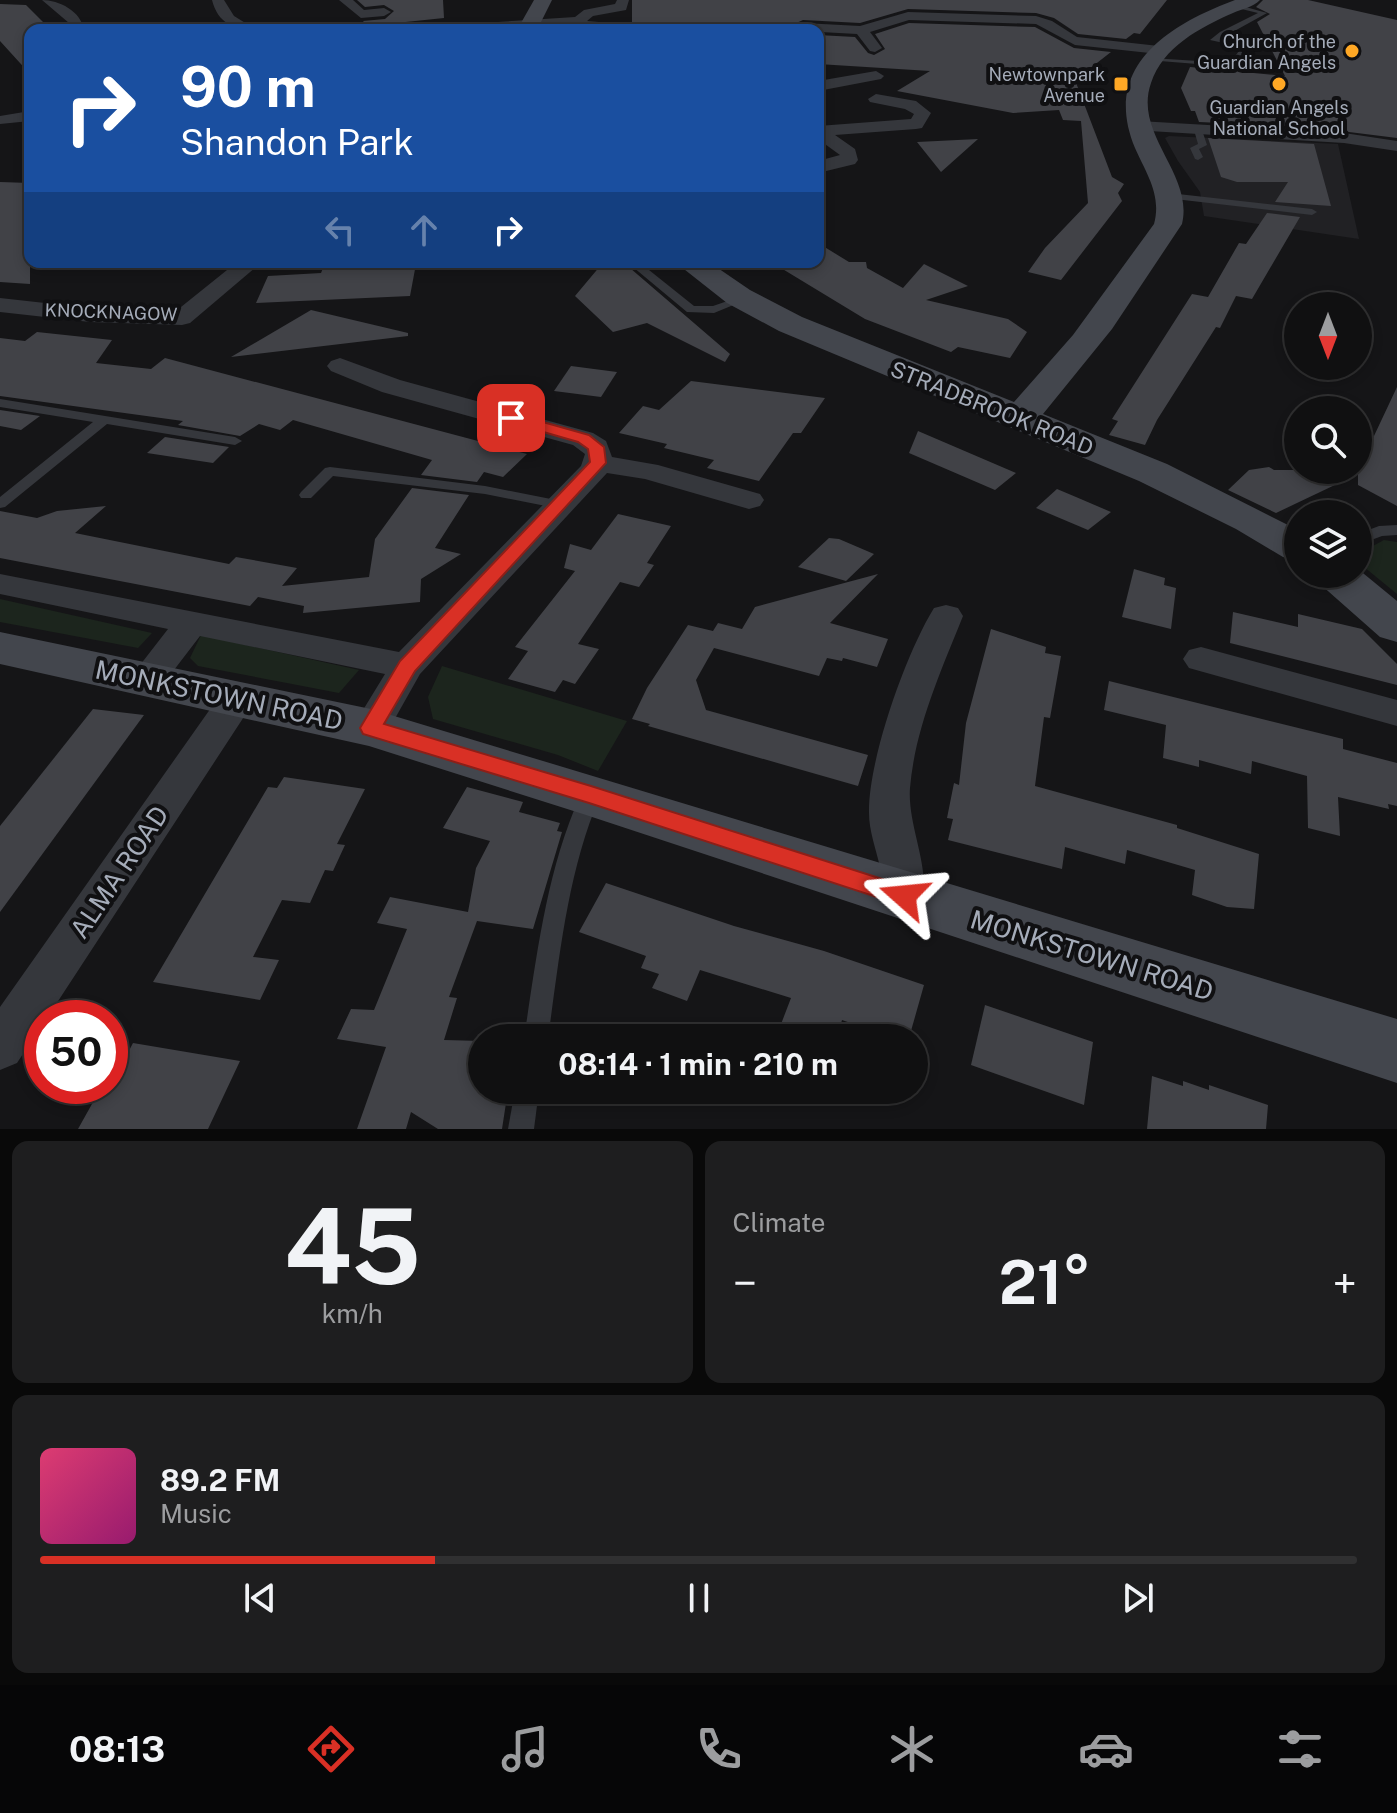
<!DOCTYPE html>
<html lang="en">
<head>
<meta charset="utf-8">
<style>
  body { margin:0; font-family:"Public Sans",sans-serif; background:#1e1e1f; color:#f1f3f6; height:100vh; display:flex; flex-direction:column; font-size:30px; white-space:nowrap }
  * { box-sizing:border-box; margin:0 }
  p { font-size:26px; color:#9c9d9f }
  .icon { flex:none; width:44px; height:44px; fill:none; stroke:currentColor; stroke-width:2; stroke-linecap:round; stroke-linejoin:round }
  .map { position:relative; height:1129px; overflow:hidden }
  .details { display:flex; flex-direction:column; gap:12px; padding:12px; background:#090909; flex:1 }
  .details>* { flex:none }
  .guide { position:absolute; left:24px; top:24px; width:800px; height:244px; border-radius:16px; box-shadow:0 4px 12px #0003,0 0 0 2px #303031; background:#1a4fa0; color:#fff; overflow:hidden }
  .needle { width:52px; rotate:180deg }
  .fabs { position:absolute; left:1284px; top:292px; display:grid; gap:16px }
  .fabs a { display:grid; place-items:center; width:88px; height:88px; border-radius:50%; background:#101011; box-shadow:0 4px 12px #0003,0 0 0 2px #303031; font-size:40px }
  .speed { position:absolute; left:24px; top:1000px; display:flex; gap:16px; font-size:40px; font-weight:700; text-align:center }
  .speed>* { display:grid; place-content:center; width:104px; height:104px; border-radius:50%; background:#101011; box-shadow:0 4px 12px #0003,0 0 0 2px #303031; line-height:1 }
  .speed .limit { border:12px solid #d22; background:#fff; color:#111 }
  .pin { position:absolute; display:grid; place-items:center; width:68px; height:68px; color:#fff; margin:-34px; border-radius:16px; box-shadow:0 4px 12px #0006 }
  .me { position:absolute; width:88px; margin:-44px; rotate:288deg; stroke-linejoin:round; filter:drop-shadow(0 0 6px #0008) }
  .turn { display:flex; align-items:center; gap:28px; height:168px; padding:0 24px; font-size:36px }
  .turn .icon { width:104px; height:104px; stroke-width:2.5 }
  .turn b { display:block; font-size:56px; line-height:68px }
  .lanes { display:flex; align-items:center; height:76px; padding:0 24px; background:#0003; justify-content:center; gap:40px; direction:ltr }
  .lanes .off { opacity:.35 }
  .big { font-size:60px; font-weight:700; line-height:1.1 }
  .details .card { flex:1; display:flex; flex-direction:column; justify-content:center; gap:12px; min-width:0; padding:0 28px; border-radius:16px; background:#1e1e1f }
  .details .dial { align-items:center; gap:0 }
  .dial b { font-size:104px; line-height:1 }
  .song { display:flex; align-items:center; gap:24px }
  .cover { width:96px; height:96px; border-radius:12px; background:linear-gradient(135deg,hsl(340 70% 55%),hsl(320 70% 35%)) }
  .played { height:8px; border-radius:4px; background:linear-gradient(90deg,#d93025 30%,#303031 30%) }
  .keys { display:flex; justify-content:space-around; direction:ltr }
  .heat { display:flex; justify-content:space-between; align-items:center; font-size:44px; direction:ltr }
  .details .tiles { flex:1; display:grid; gap:12px; grid-template-columns:1fr 1fr }
  .card:last-child { grid-column:span 2 }
  .trip { position:absolute; left:468px; top:1024px; width:460px; height:80px; border-radius:40px; background:#101011; box-shadow:0 4px 12px #0003,0 0 0 2px #303031; font-weight:700; line-height:80px; text-align:center }
  .menu { display:flex; height:128px; justify-content:space-around; align-items:center; background:#060607; color:#9c9d9f }
  .menu .icon { width:56px; height:56px }
  .menu .current { color:#d93025 }
  .menu b { font-size:36px; color:#f1f3f6 }
  .map>svg:first-child { display:block }
</style>
</head>
<body>
<div class="map">
<svg width="1397" height="1129" viewBox="0 0 1397 1129">
  <rect width="100%" height="100%" fill="#151517"/>
  <!-- built -->
  <polygon fill="#212124" points="1169,136 1338,144 1359,239 1204,216 1200,192 1178,161 1165,138"/>
  <!-- green -->
  <g fill="#1c251d">
    <polygon points="1384,540 1397,542 1397,594 1358,562 1358,554"/>
    <polygon points="0,599 152,633 138,648 0,622"/>
    <polygon points="201,635 359,670 339,693 198,666 190,658"/>
    <polygon points="442,666 627,721 598,771 558,755 433,719 428,697"/>
  </g>
  <!-- building -->
  <g fill="#414247">
    <polygon points="357,0 443,0 444,18 367,26 363,21 385,19 394,11 384,5 365,7"/>
    <polygon points="632,0 1167,0 1140,34 1134,33 1126,39 1078,34 1054,18 1036,13 908,9 860,23 803,20 781,30 709,29 710,25 632,22"/>
    <polygon points="1263,0 1308,0 1397,20 1397,138 1309,127 1199,122 1195,111 1191,111 1181,88 1190,67 1285,76 1257,22 1270,14 1256,7"/>
    <polygon points="0,4 26,5 51,30 30,30 30,74 0,41"/>
    <polygon points="909,23 1035,27 1074,48 1111,52 1075,80 1112,177 1124,184 1118,193 1122,201 1061,280 1028,272 1045,248 1088,203 1081,121 1063,120 1059,110 1013,113 897,91 930,71 818,64 818,35 855,37 868,53 874,55 885,49 875,34"/>
    <polygon points="1208,138 1314,144 1331,206 1275,202 1288,182 1237,182 1221,177"/>
    <polygon points="978,139 941,172 917,142"/>
    <polygon points="0,182 30,183 30,284 0,282"/>
    <polygon points="1267,213 1300,217 1252,299 1236,296 1220,328 1216,327 1157,420 1145,445 1109,435 1118,421 1112,419 1192,294 1208,297 1239,243 1246,244"/>
    <polygon points="818,243 849,262 866,262 867,268 903,288 924,264 968,286 926,300 1008,319 1027,332 1010,358 958,347 951,352 865,319 771,262 818,262"/>
    <polygon points="614,262 623,262 730,354 725,362 647,323 613,332 575,296 601,265"/>
    <polygon points="416,264 410,296 256,303 268,276 321,273 323,268"/>
    <polygon points="311,310 408,333 408,336 231,357"/>
    <polygon points="37,332 112,340 96,363 151,369 165,358 527,454 503,477 484,472 477,482 421,475 432,460 293,420 280,430 259,424 240,436 178,425 183,421 0,396 0,338 25,341"/>
    <polygon points="571,366 617,372 601,397 554,391"/>
    <polygon points="691,381 825,398 801,433 793,433 759,481 707,468 714,460 664,448 667,444 619,433 643,406 659,410"/>
    <polygon points="1397,387 1397,506 1358,485 1358,474 1276,513 1228,490 1249,470 1269,467 1274,470 1358,470"/>
    <polygon points="0,410 40,416 21,430 0,426"/>
    <polygon points="918,431 1016,473 995,490 909,453"/>
    <polygon points="165,437 229,447 213,463 147,453"/>
    <polygon points="412,488 469,495 435,548 461,554 421,579 420,602 303,613 304,606 258,597 250,606 0,558 0,511 37,518 57,511 106,506 75,533 229,564 236,557 297,568 282,586 369,577 375,539"/>
    <polygon points="1057,489 1076,497 1111,512 1088,530 1036,508"/>
    <polygon points="618,514 671,526 647,563 654,565 639,587 620,582 578,644 599,649 575,684 563,680 555,692 508,679 528,651 515,647 575,571 564,568 570,544 591,550"/>
    <polygon points="829,538 839,539 874,554 846,581 798,567"/>
    <polygon points="1134,569 1165,578 1164,585 1176,588 1171,629 1122,617"/>
    <polygon points="878,574 830,623 888,639 877,667 843,658 842,661 827,658 819,676 714,648 696,680 706,710 868,755 858,786 648,726 650,724 632,719 647,688 688,625 713,631 718,623 742,629 755,607"/>
    <polygon points="1233,612 1298,627 1298,614 1362,629 1397,664 1397,685 1230,643"/>
    <polygon points="991,629 1046,647 1045,653 1061,656 1050,718 1044,717 1035,786 1177,825 1177,828 1259,854 1254,909 1227,907 1192,895 1195,870 1127,850 1125,864 1065,847 1062,869 948,840 953,819 947,818 954,783 959,785 966,723"/>
    <polygon points="1109,681 1343,739 1343,749 1397,763 1397,806 1388,804 1389,809 1338,797 1340,836 1308,828 1307,776 1252,761 1251,774 1199,760 1199,767 1163,758 1166,725 1104,710"/>
    <polygon points="93,709 144,715 0,912 0,826"/>
    <polygon points="284,777 365,789 337,844 345,845 333,871 325,870 310,903 282,900 253,957 279,960 260,1000 153,982 268,787 277,788"/>
    <polygon points="467,787 523,802 519,812 560,823 557,831 562,832 533,929 477,921 449,997 457,998 444,1040 482,1041 482,1090 508,1090 502,1129 438,1129 411,1112 406,1129 357,1129 386,1047 337,1039 351,1009 374,1010 407,929 377,923 390,897 468,912 476,868 490,841 443,828"/>
    <polygon points="606,883 734,926 824,951 924,985 909,1038 893,1038 842,1020 837,1038 796,1038 778,1032 791,998 700,970 687,1001 652,988 659,974 641,968 646,956 579,932"/>
    <polygon points="985,1005 1093,1042 1084,1105 971,1065"/>
    <polygon points="133,1043 240,1061 208,1129 78,1129 102,1086 110,1086 110,1073 116,1062 122,1064"/>
    <polygon points="1152,1076 1183,1086 1183,1081 1209,1090 1209,1085 1268,1105 1266,1129 1147,1129"/>
  </g>
  <g fill="none" stroke-linecap="round" stroke-linejoin="round">
    <!-- lane -->
    <g fill="#35373c" fill-rule="evenodd">
      <polygon points="1235,4 1267,13 1220,39 1251,46 1235,67 1147,60 1151,58 1230,63 1242,47 1210,40 1220,32 1258,13 1233,7"/>
      <polygon points="1198,127 1202,130 1207,145 1199,149 1203,157 1198,160 1195,159 1190,148 1198,144 1194,130"/>
      <polygon points="1169,193 1312,209 1317,212 1312,215 1166,198 1166,194"/>
      <polygon points="627,262 639,262 694,306 713,306 742,296 748,299 714,313 687,312"/>
      <polygon points="0,399 235,437 242,441 235,445 107,424 5,507 0,508 0,497 93,422 0,407"/>
      <polygon points="330,467 485,486 561,501 568,505 561,509 485,494 333,476 311,498 301,498 299,495 301,492 325,468"/>
      <polygon points="1397,525 1397,535 1382,536 1358,545 1358,534 1379,526"/>
      <path d="M590 788 597 790 600 796C567 874 560 955 548 1038H524C537 955 546 873 580 796L583 790Z"/>
      <polygon points="515,1090 539,1090 534,1129 508,1129"/>
    </g>
    <!-- street -->
    <g fill="#35373c" fill-rule="evenodd">
      <path d="M42 0C59 0 81 11 84 30H70L69 23Z"/>
      <path d="M212 0H224L234 16 257 30C235 30 218 24 212 0Z"/>
      <polygon points="339,0 353,0 364,10 384,8 391,12 384,16 361,18"/>
      <polygon points="617,0 629,0 626,10 593,16 587,21 646,26 653,30 596,30 579,25 427,30 434,26 575,17 584,10 615,4"/>
      <polygon points="908,12 1036,16 1052,21 1077,37 1159,46 1166,50 1159,54 1075,45 1036,24 909,20 870,32 882,48 875,52 870,51 857,34 784,30 803,23 860,26"/>
      <polygon points="876,71 884,76 881,79 818,91 818,81"/>
      <polygon points="876,94 916,101 931,113 922,128 916,129 835,135 855,149 858,160 855,164 818,173 818,161 840,155 818,139 818,126 911,119 914,114 905,109 870,102 868,99"/>
      <polygon points="30,111 30,121 0,124 0,116"/>
      <polygon points="1139,121 1344,133 1397,141 1397,151 1344,143 1133,130 1130,126 1133,122"/>
      <polygon points="237,262 262,262 190,323 182,325 90,322 0,312 0,298 90,308 176,311"/>
      <polygon points="340,358 400,380 593,433 606,441 612,457 658,465 760,494 764,500 760,506 749,509 645,479 607,473 420,674 384,738 371,742 358,738 352,728 385,674 200,636 161,687 148,691 135,687 130,678 168,629 0,594 0,574 399,652 581,466 585,454 573,445 382,392 331,371 327,366 331,361"/>
      <path d="M946 605 958 608 963 616C941 671 915 728 910 788 907 828 935 876 919 909L904 914 889 909C882 895 883 882 880 867 876 849 869 831 869 813 868 760 906 653 934 608Z"/>
      <polygon points="1201,647 1397,700 1397,726 1189,668 1183,659 1189,650"/>
      <polygon points="238,684 251,688 256,697 251,706 47,1018 42,1018 42,1025 17,1063 0,1070 0,1007 225,688"/>
    </g>
    <!-- secondary -->
    <g fill="#43464d" fill-rule="evenodd">
      <polygon points="534,0 552,0 537,30 517,30"/>
      <path d="M1235 0H1260C1253 7 1242 9 1233 13 1199 28 1163 47 1151 83 1133 134 1194 174 1182 224L1112 329 1043 414 1167 464 1298 530V561L1283 557 1236 529 1139 481 779 331 727 303 675 262H709L750 290 802 317 1014 402 1073 335 1154 224C1162 195 1146 173 1135 148 1101 67 1168 25 1235 0Z"/>
      <polygon points="1358,569 1397,601 1397,642 1380,637 1320,584 1314,574 1358,574"/>
      <polygon points="0,632 371,709 1397,1019 1397,1083 583,814 369,746 0,664"/>
    </g>
  </g>
  <!-- route -->
  <polygon fill="#d93025" stroke="#8d1f18" stroke-width="2" points="511,413 589,435 604,447 606,463 415,671 384,724 591,786 904,886 912,889 916,896 912,903 904,906 589,803 363,734 360,728 400,661 590,462 588,449 578,442 505,421 505,414"/>
  <!-- markers -->
  <g fill="#ffa825" stroke="#101012" stroke-width="3">
    <circle cx="1352" cy="51" r="8"/>
    <rect x="1113" y="76" width="16" height="16" rx="4"/>
    <circle cx="1279" cy="84" r="8"/>
  </g>
  <g text-anchor="middle" dominant-baseline="central" stroke-width="8" stroke-linejoin="round" paint-order="stroke">
    <!-- far-poi labels -->
    <g font-size="18" fill="#a5acb9" stroke="#101012" text-anchor="end">
      <text x="1336" y="41">Church of the<tspan x="1336" dy="21">Guardian Angels</tspan></text>
      <text x="1105" y="74">Newtownpark<tspan x="1105" dy="21">Avenue</tspan></text>
      <text x="1279" y="107" text-anchor="middle">Guardian Angels<tspan x="1279" dy="21">National School</tspan></text>
    </g>
    <!-- far-street labels -->
    <g font-size="18" fill="#a5acb9" stroke="#101012">
      <text transform="translate(111 312) rotate(2)">KNOCKNAGOW</text>
    </g>
    <!-- street labels -->
    <g font-size="22" fill="#a5acb9" stroke="#101012">
      <text transform="translate(992 408) rotate(22)">STRADBROOK ROAD</text>
    </g>
    <!-- near-street labels -->
    <g font-size="26" fill="#a5acb9" stroke="#101012">
      <text transform="translate(219 695) rotate(12)">MONKSTOWN ROAD</text>
      <text transform="translate(119 872) rotate(-56)">ALMA ROAD</text>
      <text transform="translate(1092 955) rotate(17)">MONKSTOWN ROAD</text>
    </g>
  </g>
</svg>
<div class="fabs">
<a><svg class="needle" viewBox="-14 -14 28 28"><path d="M0-13l5 13h-10z" fill="#e53935"/><path d="M0 13l5-13h-10z" fill="#9c9d9f"/></svg></a>
<a><svg class="icon" aria-label="search" viewBox="0 0 24 24"><circle cx="10" cy="10" r="6"/><path d="M15 15l6 6"/></svg></a>
<a><svg class="icon" aria-label="layers" viewBox="0 0 24 24"><path d="M12 4l9 5-9 5-9-5zM3 14l9 5 9-5"/></svg></a>
</div>
<div class="speed"><div class="limit">50</div></div>
<div class="pin" style="left:511px;top:418px;background:#d93025"><svg class="icon" aria-label="arrive" viewBox="0 0 24 24"><path d="M6 21V4h12l-3 4 3 4H6"/></svg></div>
<svg class="me" style="left:904px;top:896px" viewBox="-20 -20 40 40"><path d="M0-17L14 15 0 8-14 15z" fill="#d93025" stroke="#fff" stroke-width="4"/></svg>
<div class="trip">08:14 · 1 min · 210 m</div>
<div class="guide">
<div class="turn"><svg class="icon" aria-label="right" viewBox="0 0 24 24"><path d="M7 20v-9h11M14 6l5 5-5 5"/></svg><div><b>90 m</b>Shandon Park</div></div>
<div class="lanes"><svg class="icon off" aria-label="left" viewBox="0 0 24 24"><path d="M17 20v-9H6M10 6l-5 5 5 5"/></svg><svg class="icon off" aria-label="ahead" viewBox="0 0 24 24"><path d="M12 20V5M6 11l6-6 6 6"/></svg><svg class="icon" aria-label="right" viewBox="0 0 24 24"><path d="M7 20v-9h11M14 6l5 5-5 5"/></svg></div>
</div>
</div>
<section class="details">
<div class="tiles">
<div class="card dial"><b>45</b><p>km/h</p></div>
<div class="card"><p>Climate</p>
<div class="heat"><a>−</a><b class="big">21°</b><a>+</a></div>
</div>
<div class="card">
<div class="song"><i class="cover"></i><div><b>89.2 FM</b><p>Music</p></div></div>
<div class="played"></div>
<div class="keys"><svg class="icon" aria-label="previous" viewBox="0 0 24 24"><path d="M18 5L8 12l10 7zM5 5v14"/></svg><svg class="icon" aria-label="pause" viewBox="0 0 24 24"><path d="M8 5v14M16 5v14"/></svg><svg class="icon" aria-label="next" viewBox="0 0 24 24"><path d="M6 5l10 7-10 7zM19 5v14"/></svg></div>
</div>
</div>
</section>
<nav class="menu">
<b>08:13</b>
<svg class="icon current" aria-label="directions" viewBox="0 0 24 24"><path d="M12 3l9 9-9 9-9-9zM9 14v-3h6M13 9l2 2-2 2"/></svg>
<svg class="icon" aria-label="music" viewBox="0 0 24 24"><path d="M9 18V5l10-2v13"/><circle cx="6" cy="18" r="3"/><circle cx="16" cy="16" r="3"/></svg>
<svg class="icon" aria-label="phone" viewBox="0 0 24 24"><path d="M5 4h4l2 5-3 2q2 4 5 5l2-3 5 2v4C11 20 4 13 5 4z"/></svg>
<svg class="icon" aria-label="climate" viewBox="0 0 24 24"><path d="M12 3v18M4 7l16 10M4 17L20 7"/></svg>
<svg class="icon" aria-label="car" viewBox="0 0 24 24"><path d="M5 17H2v-5l4-1 3-4h7l3 4 3 1v5h-3M9 17h6M6 11h13"/><circle cx="7" cy="17" r="2"/><circle cx="17" cy="17" r="2"/></svg>
<svg class="icon" aria-label="filters" viewBox="0 0 24 24"><path d="M4 7h16M4 17h16"/><circle cx="9" cy="7" r="2"/><circle cx="15" cy="17" r="2"/></svg>
</nav>
</body>
</html>
